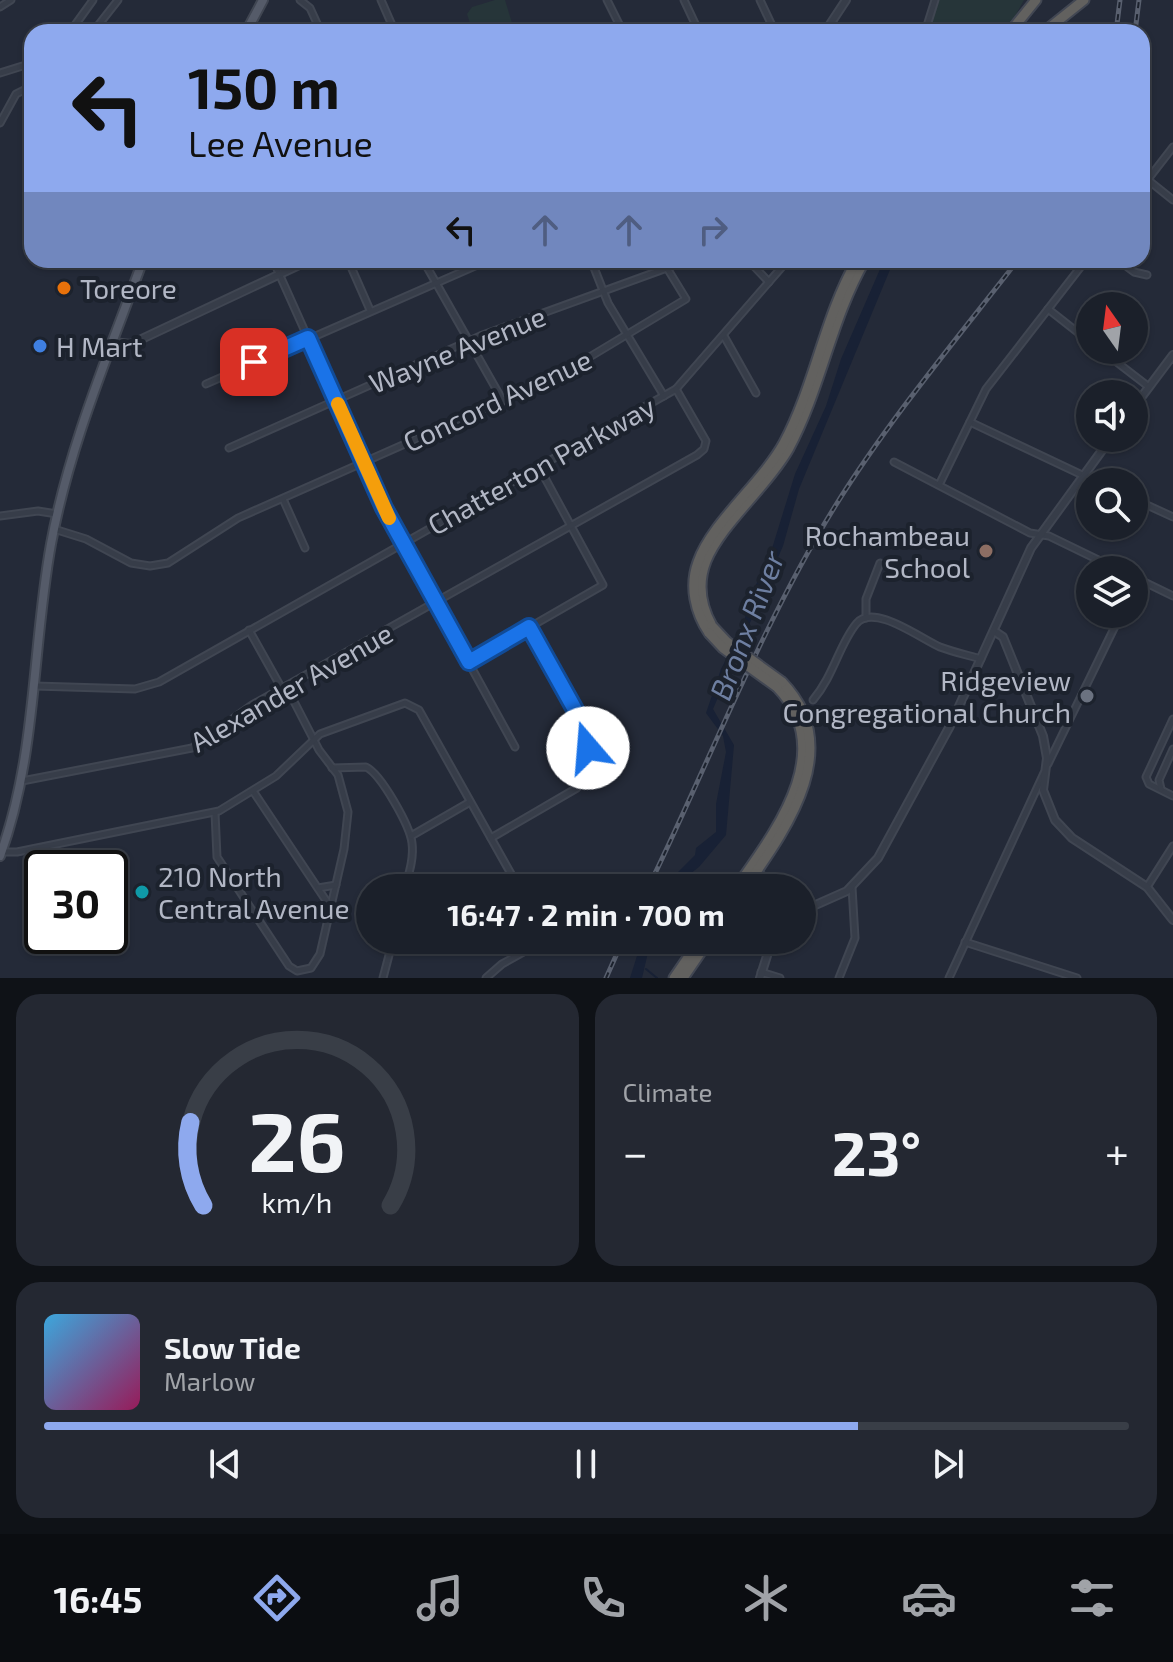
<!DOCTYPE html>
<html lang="en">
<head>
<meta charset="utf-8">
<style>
  body { margin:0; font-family:"Exo 2",sans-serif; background:#242832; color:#f1f3f6; height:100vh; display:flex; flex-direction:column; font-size:30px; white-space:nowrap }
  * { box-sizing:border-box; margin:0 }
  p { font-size:26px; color:#a0a3a8 }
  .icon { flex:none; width:44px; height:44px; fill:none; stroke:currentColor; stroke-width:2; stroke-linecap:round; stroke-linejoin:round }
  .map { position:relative; height:978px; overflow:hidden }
  .sheet { display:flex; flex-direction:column; gap:16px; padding:16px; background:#0f1217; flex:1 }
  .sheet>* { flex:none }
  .hud { position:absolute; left:24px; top:24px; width:1126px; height:244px; border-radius:24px; box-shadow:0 2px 6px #0004,0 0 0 2px #393e47; background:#8ea9ee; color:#111; overflow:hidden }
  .needle { width:52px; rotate:346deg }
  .buttons { position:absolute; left:1076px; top:292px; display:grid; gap:16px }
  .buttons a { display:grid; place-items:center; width:72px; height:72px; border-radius:50%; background:#1b202a; box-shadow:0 2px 6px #0004,0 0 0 2px #393e47; font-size:40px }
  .speed { position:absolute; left:24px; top:850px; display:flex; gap:16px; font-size:40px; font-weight:700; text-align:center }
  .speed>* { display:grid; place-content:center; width:104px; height:104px; border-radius:50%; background:#1b202a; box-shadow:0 2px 6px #0004,0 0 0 2px #393e47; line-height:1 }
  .speed .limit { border:4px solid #111; border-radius:12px; background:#fff; color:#111 }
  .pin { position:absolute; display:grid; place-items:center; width:68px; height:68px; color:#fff; margin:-34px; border-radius:16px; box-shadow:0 4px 12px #0006 }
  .me { position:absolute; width:88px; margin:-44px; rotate:342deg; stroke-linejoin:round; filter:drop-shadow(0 0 6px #0008) }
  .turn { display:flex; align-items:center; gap:28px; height:168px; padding:0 32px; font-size:36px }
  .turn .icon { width:104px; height:104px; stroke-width:2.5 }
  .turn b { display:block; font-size:56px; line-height:68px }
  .lanes { display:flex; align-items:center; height:76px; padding:0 32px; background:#0003; justify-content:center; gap:40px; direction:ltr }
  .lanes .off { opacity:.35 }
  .big { font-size:60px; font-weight:700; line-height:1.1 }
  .sheet .tile { flex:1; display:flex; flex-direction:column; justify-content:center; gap:12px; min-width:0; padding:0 28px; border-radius:24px; background:#242832 }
  .sheet .dial { align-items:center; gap:0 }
  .dial svg { height:208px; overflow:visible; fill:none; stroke:#393e47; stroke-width:7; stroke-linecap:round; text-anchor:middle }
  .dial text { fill:#f1f3f6; stroke:none }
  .song { display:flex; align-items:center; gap:24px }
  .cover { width:96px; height:96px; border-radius:12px; background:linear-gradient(135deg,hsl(200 70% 55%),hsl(330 70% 35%)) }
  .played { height:8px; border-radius:4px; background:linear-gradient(90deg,#8ea9ee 75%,#393e47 75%) }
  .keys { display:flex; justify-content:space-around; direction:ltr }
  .heat { display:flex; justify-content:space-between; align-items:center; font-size:44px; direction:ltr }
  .sheet .tiles { flex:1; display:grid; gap:16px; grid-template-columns:1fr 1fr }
  .tile:last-child { grid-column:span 2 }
  .trip { position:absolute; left:356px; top:874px; width:460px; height:80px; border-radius:40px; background:#1b202a; box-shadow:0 2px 6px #0004,0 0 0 2px #393e47; font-weight:700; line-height:80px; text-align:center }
  .tabs { display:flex; height:128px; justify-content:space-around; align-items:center; background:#0b0d11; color:#a0a3a8 }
  .tabs .icon { width:56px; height:56px }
  .tabs .active { color:#8ea9ee }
  .tabs b { font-size:36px; color:#f1f3f6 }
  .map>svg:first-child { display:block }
</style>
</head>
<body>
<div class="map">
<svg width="1173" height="978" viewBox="0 0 1173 978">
  <rect width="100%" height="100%" fill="#242a38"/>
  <!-- green -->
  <g fill="#263539">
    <polygon points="495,0 505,0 512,23 506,32 473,32 467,14 472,7"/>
    <polygon points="938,0 1024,0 1006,32 928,32"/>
  </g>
  <!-- water -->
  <g fill="#182135">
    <polygon points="884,260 894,260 799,489 783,546 713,709 734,745 726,835 699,867 672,888 662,888 695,855 696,848 716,832 716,804 726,752 723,736 706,713 721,669 742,629 751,595 770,555 795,474 826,406 841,359"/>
    <polygon points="642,940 651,940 642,978 630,978"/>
  </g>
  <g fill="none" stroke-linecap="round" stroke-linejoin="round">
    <!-- stream -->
    <polyline stroke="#182135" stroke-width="2" points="646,969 657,978"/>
    <!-- minor casing -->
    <g stroke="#404652" stroke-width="9">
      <g id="minor">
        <polyline points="300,0 310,8 321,32"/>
        <polyline points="381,0 395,32"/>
        <polyline points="607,0 623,32"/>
        <polyline points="684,0 699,32"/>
        <polyline points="760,0 775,32"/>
        <polyline points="0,7 11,0"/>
        <polyline points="70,32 93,0"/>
        <polyline points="93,32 118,0"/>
        <polyline points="925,32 935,0"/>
        <polyline points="0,73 32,63"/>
        <polyline points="0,123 16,94 32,86"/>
        <polyline points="1148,180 1173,200"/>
        <polyline points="1142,187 1173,147"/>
        <polyline points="273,260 384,508 515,747"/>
        <polyline points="348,260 370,310"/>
        <polyline points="423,260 503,401"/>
        <polyline points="591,260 608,303 664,396"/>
        <polyline points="748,260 769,282"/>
        <polyline points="1118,260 1134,272 1147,275"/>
        <polyline points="1048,309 1090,342"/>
        <polyline points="724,336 756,393"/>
        <polyline points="1101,350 1149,387"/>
        <polyline points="206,384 489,260"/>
        <polyline points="970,422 1097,482"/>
        <polyline points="229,448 480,336 689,260"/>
        <polyline points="894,462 1030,533 1049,536 1119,570"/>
        <polyline points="940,483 986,389 1086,260"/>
        <polyline points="283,499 305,548"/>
        <polyline points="1134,499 1173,517"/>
        <polyline points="0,516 38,511 57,514"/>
        <polyline points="54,529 86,539 131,563 150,566 168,563 238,518 558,376 686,299 667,268"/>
        <polyline points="1134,577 1173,596"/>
        <polyline points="1134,587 1138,579"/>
        <polyline points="866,618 866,599 880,563"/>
        <polyline points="249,630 282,689"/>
        <polyline points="469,662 603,585 539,467"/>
        <polyline points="35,686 135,689 159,682 676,389 788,260"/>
        <path d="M813 700C834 675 839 645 856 624 873 602 921 639 940 647 953 652 967 655 981 659"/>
        <polyline points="1173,719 1146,777 1149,784 1173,796"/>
        <polyline points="1048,764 1121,614"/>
        <path d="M332 768 366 767C381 774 410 826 412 843 414 858 409 873 405 888"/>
        <polyline points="22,781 192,748 252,705 697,455 704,449 706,441 676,389"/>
        <polyline points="1161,789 1159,780 1173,749"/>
        <polyline points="253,791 329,905"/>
        <polyline points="215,813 217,857 289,966 297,971 311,968 320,954 344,849 348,812 338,775 319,750 286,686"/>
        <polyline points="411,836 470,802"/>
        <path d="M491 838 577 788C613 744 551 668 529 627"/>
        <polyline points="0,852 17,852 219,811 276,776 320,734 405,703 419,710 519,888"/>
        <polyline points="1147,887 1173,846"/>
        <polyline points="318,888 336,885"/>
        <polyline points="965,942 1077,978"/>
        <polyline points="761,972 780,978"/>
        <polyline points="383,978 393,940"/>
        <polyline points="486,978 502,964 545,940"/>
        <polyline points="839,978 855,938 852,887"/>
        <polyline points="949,978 1044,773"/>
      </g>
    </g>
    <!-- tertiary casing -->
    <g stroke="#404652" stroke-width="10">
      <g id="tertiary">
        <polyline points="825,32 846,0"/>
        <polyline points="113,342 131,344 310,260"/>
        <polyline points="1134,407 1173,355"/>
        <polyline points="994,631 1003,637 1043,736 1047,758 1043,790 1055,820 1072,838 1147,887 1173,920"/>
        <polyline points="756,871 778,888"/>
        <polyline points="802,911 847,891 878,858 950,726 1031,548 1111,438"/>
        <polyline points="760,978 772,940"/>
      </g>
    </g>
    <!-- primary casing -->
    <g stroke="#404652" stroke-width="12">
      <g id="primary">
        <polyline points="246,32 263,0"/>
        <path d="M0 856C37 755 32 648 51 544 69 446 109 353 143 260"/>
      </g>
    </g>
    <!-- trunk casing -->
    <g stroke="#424753" stroke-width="13">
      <g id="trunk">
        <polyline points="1010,32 1036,0"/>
        <polyline points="1044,32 1084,0"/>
        <path d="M712 626C701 606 697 584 706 561 721 524 767 487 789 448 821 388 831 319 865 260"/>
        <path d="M709 633C695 612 689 586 698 562 712 522 762 483 784 443 815 385 824 318 857 260"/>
        <path d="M736 888C775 832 839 751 777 687"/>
        <path d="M745 888C786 829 846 748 782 682"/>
        <polyline points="674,978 700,940"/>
        <polyline points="683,978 709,940"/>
      </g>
    </g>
    <!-- minor -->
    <use href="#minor" stroke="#373d49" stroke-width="5"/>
    <!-- tertiary -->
    <use href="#tertiary" stroke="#373d49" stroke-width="6"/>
    <!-- primary -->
    <use href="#primary" stroke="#555b69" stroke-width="8"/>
    <!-- trunk -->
    <use href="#trunk" stroke="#62615f" stroke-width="9"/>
    <!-- rail casing -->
    <g stroke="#59606f" stroke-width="5">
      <g id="rail">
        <polyline points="1116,32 1120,0"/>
        <polyline points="1135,32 1139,0"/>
        <path d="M648 888C710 761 760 628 834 508 888 421 955 341 1018 260"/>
        <polyline points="606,978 623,940"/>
      </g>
    </g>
    <!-- rail -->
    <use href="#rail" stroke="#1c222d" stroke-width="2" stroke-dasharray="6" stroke-linecap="butt"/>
    <!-- trunk-bridge casing -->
    <g stroke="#424753" stroke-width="13" stroke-linecap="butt">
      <g id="trunk-bridge">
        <polyline points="712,626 727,642 782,682"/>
        <polyline points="709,633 723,648 777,687"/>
      </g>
    </g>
    <!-- trunk-bridge -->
    <use href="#trunk-bridge" stroke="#62615f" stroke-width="9"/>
  </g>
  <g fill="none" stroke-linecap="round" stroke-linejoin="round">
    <!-- route casing -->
    <g stroke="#114b97" stroke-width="20">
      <polyline id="route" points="254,362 308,338 384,508 469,662 529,627 583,724 588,748"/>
    </g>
    <!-- route -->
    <use href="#route" stroke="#1a73e8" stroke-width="14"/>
    <!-- slow -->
    <polyline stroke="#f59e0b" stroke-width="14" points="338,404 389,518"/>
  </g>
  <!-- markers -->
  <circle fill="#e8710a" stroke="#1c222d" stroke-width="3" cx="64" cy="288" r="8"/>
  <circle fill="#3f7fe0" stroke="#1c222d" stroke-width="3" cx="40" cy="346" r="8"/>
  <circle fill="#8d6e63" stroke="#1c222d" stroke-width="3" cx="986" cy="551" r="8"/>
  <circle fill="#6b7280" stroke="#1c222d" stroke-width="3" cx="1087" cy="696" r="8"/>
  <circle fill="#0f9aa8" stroke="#1c222d" stroke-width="3" cx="142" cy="892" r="8"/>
  <g text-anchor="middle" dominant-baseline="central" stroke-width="8" stroke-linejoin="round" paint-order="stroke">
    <!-- poi labels -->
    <g font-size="28" fill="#b2b7c5" stroke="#1c222d" text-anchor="start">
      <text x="80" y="288">Toreore</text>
      <text x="56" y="346">H Mart</text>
      <text x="970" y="535" text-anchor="end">Rochambeau<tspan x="970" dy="32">School</tspan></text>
      <text x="1071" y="680" text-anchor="end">Ridgeview<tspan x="1071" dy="32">Congregational Church</tspan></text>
      <text x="158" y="876">210 North<tspan x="158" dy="32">Central Avenue</tspan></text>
    </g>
    <!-- street labels -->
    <g font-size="28" fill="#b2b7c5" stroke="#1c222d">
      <text transform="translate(457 349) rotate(-22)">Wayne Avenue</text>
      <text transform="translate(497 400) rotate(-25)">Concord Avenue</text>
      <text transform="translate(541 465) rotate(-29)">Chatterton Parkway</text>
      <text transform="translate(291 687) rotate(-30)">Alexander Avenue</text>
    </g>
    <!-- water labels -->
    <g font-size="30" font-style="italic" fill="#6e7fa1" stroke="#1c222d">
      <text transform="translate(746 625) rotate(-69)">Bronx River</text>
    </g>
  </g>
</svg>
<div class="buttons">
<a><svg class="needle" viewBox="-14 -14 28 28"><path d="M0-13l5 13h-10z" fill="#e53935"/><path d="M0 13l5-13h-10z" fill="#a0a3a8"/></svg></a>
<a><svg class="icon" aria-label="sound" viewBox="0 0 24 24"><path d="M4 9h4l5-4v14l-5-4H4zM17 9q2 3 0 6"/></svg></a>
<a><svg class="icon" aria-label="search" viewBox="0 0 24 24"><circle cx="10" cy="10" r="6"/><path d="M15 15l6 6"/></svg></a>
<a><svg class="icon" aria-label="layers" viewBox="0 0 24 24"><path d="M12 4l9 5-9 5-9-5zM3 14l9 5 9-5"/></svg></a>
</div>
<div class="speed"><div class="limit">30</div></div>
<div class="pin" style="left:254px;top:362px;background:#d93025"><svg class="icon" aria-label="arrive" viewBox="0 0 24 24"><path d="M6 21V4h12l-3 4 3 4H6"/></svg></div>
<svg class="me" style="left:588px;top:748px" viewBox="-20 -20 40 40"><circle r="19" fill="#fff"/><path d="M0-13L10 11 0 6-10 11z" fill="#1a73e8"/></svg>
<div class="trip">16:47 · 2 min · 700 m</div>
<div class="hud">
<div class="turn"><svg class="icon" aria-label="left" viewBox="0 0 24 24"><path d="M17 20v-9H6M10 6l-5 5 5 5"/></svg><div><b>150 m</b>Lee Avenue</div></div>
<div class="lanes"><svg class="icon" aria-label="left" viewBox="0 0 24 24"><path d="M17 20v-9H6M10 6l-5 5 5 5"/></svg><svg class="icon off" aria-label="ahead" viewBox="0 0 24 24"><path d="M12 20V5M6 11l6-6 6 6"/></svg><svg class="icon off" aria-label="ahead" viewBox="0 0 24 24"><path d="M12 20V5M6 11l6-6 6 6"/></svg><svg class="icon off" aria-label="right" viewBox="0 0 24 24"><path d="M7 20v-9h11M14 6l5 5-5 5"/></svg></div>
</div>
</div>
<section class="sheet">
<div class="tiles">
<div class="tile dial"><svg viewBox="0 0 100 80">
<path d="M14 69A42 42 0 1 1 86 69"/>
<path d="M14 69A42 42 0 0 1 9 37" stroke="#8ea9ee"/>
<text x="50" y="56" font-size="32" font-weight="700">26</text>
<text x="50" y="72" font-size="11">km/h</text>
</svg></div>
<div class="tile"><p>Climate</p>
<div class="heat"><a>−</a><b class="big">23°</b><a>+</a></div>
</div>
<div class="tile">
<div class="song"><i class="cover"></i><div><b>Slow Tide</b><p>Marlow</p></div></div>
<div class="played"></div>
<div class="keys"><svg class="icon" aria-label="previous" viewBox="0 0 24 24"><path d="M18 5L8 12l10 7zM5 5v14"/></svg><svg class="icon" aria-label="pause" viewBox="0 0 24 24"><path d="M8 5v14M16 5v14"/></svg><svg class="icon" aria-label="next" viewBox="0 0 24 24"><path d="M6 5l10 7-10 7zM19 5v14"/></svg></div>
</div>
</div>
</section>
<nav class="tabs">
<b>16:45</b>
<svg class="icon active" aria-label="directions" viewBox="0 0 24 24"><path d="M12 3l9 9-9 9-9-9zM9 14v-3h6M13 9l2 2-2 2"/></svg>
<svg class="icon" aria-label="music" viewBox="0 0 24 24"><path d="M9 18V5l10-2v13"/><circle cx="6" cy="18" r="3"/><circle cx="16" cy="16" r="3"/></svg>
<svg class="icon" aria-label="phone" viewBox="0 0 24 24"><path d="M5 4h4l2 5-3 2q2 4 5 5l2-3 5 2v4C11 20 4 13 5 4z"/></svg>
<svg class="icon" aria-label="climate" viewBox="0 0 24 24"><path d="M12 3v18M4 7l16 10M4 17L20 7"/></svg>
<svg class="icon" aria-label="car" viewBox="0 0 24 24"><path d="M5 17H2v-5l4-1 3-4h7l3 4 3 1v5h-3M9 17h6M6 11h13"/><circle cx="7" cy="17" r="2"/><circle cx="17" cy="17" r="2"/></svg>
<svg class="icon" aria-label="filters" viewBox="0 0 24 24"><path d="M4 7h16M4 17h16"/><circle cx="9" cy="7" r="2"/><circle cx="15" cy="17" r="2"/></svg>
</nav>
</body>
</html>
